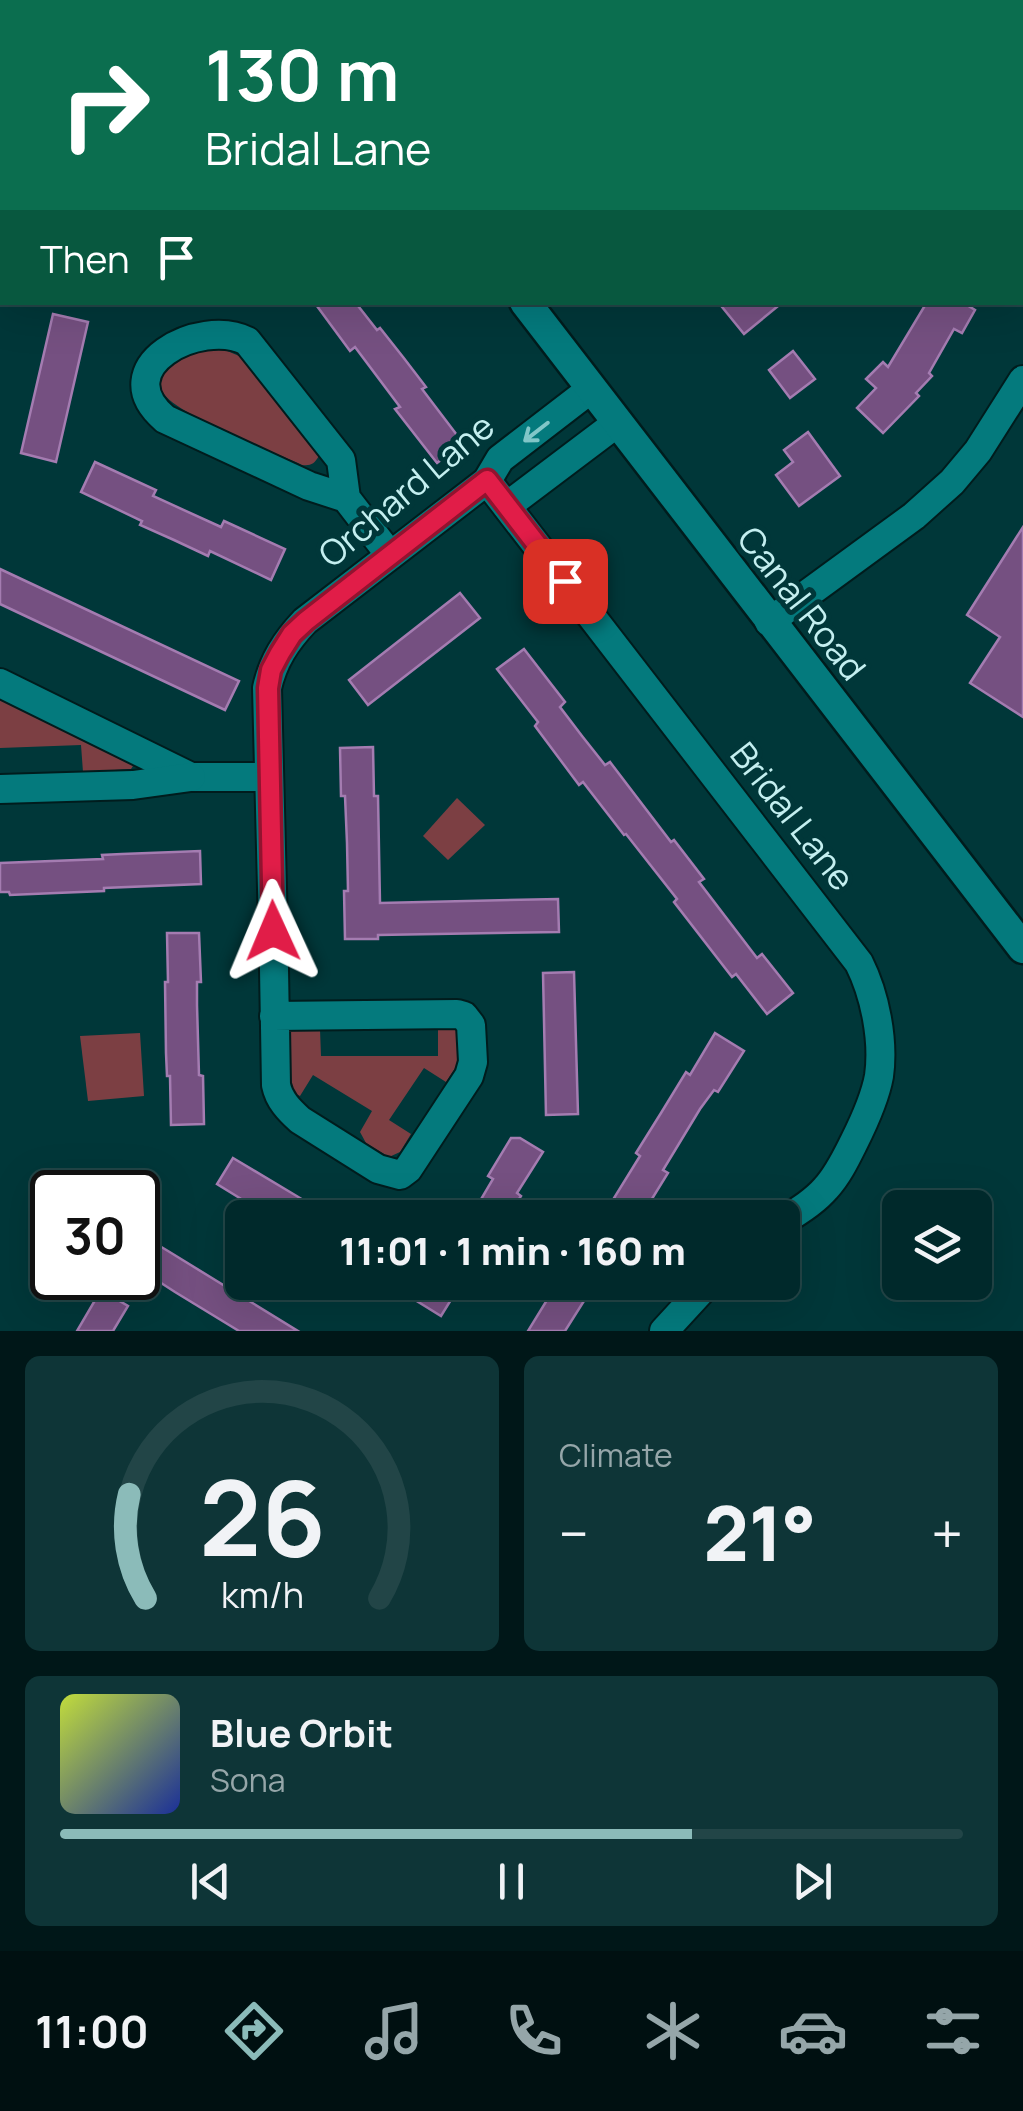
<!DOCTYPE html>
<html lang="en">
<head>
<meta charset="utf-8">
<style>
  body { margin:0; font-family:Manrope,sans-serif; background:#0e3537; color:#f1f3f6; height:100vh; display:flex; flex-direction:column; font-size:38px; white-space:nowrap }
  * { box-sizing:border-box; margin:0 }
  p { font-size:32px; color:#95a6a9 }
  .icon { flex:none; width:55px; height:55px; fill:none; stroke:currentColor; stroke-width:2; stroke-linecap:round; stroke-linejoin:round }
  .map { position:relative; height:1331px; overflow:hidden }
  .details { display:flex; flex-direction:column; gap:25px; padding:25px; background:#001718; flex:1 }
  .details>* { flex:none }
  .banner { position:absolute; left:0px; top:0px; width:1025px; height:305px; box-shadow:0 10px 40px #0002,0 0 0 2px #224547; background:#0b6e4f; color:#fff; overflow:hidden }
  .fabs { position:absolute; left:882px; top:1190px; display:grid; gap:20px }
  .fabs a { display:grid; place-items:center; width:110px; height:110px; border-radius:15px; background:#00292b; box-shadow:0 10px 40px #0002,0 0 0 2px #224547; font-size:50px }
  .speed { position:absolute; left:30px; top:1170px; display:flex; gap:20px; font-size:50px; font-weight:700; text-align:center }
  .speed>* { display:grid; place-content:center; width:130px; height:130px; border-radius:50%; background:#00292b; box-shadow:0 10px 40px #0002,0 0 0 2px #224547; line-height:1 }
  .speed .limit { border:5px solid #111; border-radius:15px; background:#fff; color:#111 }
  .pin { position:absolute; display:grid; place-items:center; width:85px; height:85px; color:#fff; margin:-42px; border-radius:20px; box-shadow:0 5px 15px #0006 }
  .me { position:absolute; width:110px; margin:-55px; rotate:359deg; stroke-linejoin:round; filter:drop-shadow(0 0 8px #0008) }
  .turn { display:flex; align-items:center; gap:35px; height:210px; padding:0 40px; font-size:45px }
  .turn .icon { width:130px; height:130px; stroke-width:2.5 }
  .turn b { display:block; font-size:70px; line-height:85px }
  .then { display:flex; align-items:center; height:95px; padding:0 40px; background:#0003; gap:20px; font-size:38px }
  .big { font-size:75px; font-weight:800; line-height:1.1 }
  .details .widget { flex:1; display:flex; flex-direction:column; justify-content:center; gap:15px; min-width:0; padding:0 35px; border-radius:15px; background:#0e3537 }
  .details .dial { align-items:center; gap:0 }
  .dial svg { height:260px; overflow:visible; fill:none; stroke:#224547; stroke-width:7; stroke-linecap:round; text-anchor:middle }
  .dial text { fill:#f1f3f6; stroke:none }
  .song { display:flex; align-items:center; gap:30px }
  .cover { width:120px; height:120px; border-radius:15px; background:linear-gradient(135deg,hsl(70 70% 55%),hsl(230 70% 35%)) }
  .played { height:10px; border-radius:5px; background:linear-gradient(90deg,#8bbbb9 70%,#224547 70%) }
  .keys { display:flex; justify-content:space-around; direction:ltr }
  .heat { display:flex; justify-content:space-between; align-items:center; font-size:55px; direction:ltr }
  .details .tiles { flex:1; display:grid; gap:25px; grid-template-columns:1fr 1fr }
  .widget:last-child { grid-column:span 2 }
  .trip { position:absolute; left:225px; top:1200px; width:575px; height:100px; border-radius:15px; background:#00292b; box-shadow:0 10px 40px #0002,0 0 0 2px #224547; font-weight:800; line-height:100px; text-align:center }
  .menu { display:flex; height:160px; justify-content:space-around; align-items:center; background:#001011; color:#95a6a9 }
  .menu .icon { width:70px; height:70px }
  .menu .active { color:#8bbbb9 }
  .menu b { font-size:45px; color:#f1f3f6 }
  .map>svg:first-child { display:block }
</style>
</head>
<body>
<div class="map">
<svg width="1023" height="1331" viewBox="0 0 1023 1331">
  <rect width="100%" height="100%" fill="#003739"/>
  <!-- green -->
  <g fill="#7c3f43">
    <path d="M210 348H220L244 358 317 450 319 456C314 464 311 466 302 465 274 452 179 416 164 394 144 367 193 353 210 348Z"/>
    <polygon points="0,698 129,760 133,766 131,769 83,772 81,745 0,748"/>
    <polygon points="457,798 485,825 448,860 423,836"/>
    <polygon points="289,1029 320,1029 321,1056 438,1056 438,1029 459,1029 459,1062 446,1082 424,1068 389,1120 411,1134 400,1152 389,1157 366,1143 360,1132 372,1111 313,1075 300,1096 289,1090"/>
    <polygon points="140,1033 144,1096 88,1101 80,1036"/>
  </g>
  <!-- building -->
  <g fill="#755081" stroke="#a47cb1" stroke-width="2.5">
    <polygon points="314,302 355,302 377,330 380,328 403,357 426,387 422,389 463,443 437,463 395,409 400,407 355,347 350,351"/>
    <polygon points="718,302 783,302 744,334"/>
    <polygon points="927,302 962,302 975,310 962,333 954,329 929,373 932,376 916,393 919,396 883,433 857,408 876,388 866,379 883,362 888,367"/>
    <polygon points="53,314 88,322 56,462 21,453"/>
    <polygon points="793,351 815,379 790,398 769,370"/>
    <polygon points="808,432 840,476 799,506 776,475 793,462 784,450"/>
    <polygon points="95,462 156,490 153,496 221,527 224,521 285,549 271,580 210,551 208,556 174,540 140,525 142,521 81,492"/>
    <polygon points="1023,527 1023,717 970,683 1000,637 967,615"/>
    <polygon points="0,569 239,681 225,710 0,604"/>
    <polygon points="460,593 480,618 368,705 349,680"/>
    <polygon points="524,649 565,702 560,707 582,736 605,765 610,762 671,842 674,840 704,879 699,882 757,958 762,954 793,993 767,1014 736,974 732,977 674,902 677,899 626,834 624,835 583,782 579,785 535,726 538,722 497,669"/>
    <polygon points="373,747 374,796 378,796 380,903 558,899 559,932 378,935 378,939 345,939 344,891 348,891 347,843 345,796 341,796 340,748"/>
    <polygon points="200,851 201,884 104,888 104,891 56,893 10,895 9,892 0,892 0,863 103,859 102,855 122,854"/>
    <polygon points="167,933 199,933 201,982 197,982 197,1005 199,1075 203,1076 204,1124 171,1125 170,1076 167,1076 166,1053 165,982 168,982"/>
    <polygon points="574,972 578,1114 546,1115 543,973"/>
    <polygon points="715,1033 744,1051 718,1092 714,1090 700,1109 663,1170 668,1173 642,1215 614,1198 640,1156 636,1153 661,1113 686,1072 690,1075"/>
    <polygon points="511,1138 520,1138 543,1152 517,1193 521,1196 507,1218 470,1218 493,1179 488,1176"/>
    <polygon points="233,1158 295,1195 333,1218 272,1218 217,1184"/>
    <polygon points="138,1233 168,1251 298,1331 239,1331 175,1292 138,1268"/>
    <polygon points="386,1282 462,1282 441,1316"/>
    <polygon points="558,1282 596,1282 565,1331 528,1331"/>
    <polygon points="101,1290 128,1306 113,1331 77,1331"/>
  </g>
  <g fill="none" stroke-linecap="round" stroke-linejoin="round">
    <!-- minor casing -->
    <g stroke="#001c1d" stroke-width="32">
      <g id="minor">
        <polyline points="651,0 653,2"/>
        <polyline points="144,2 145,0"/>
        <polyline points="796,2 798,0"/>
        <polyline points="0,231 2,227"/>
        <path d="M487 481 859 963C875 995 884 1040 879 1076 875 1098 864 1122 854 1142 846 1158 838 1175 826 1188 814 1202 798 1212 782 1221"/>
        <path d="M346 498 341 460 247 341C200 317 104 367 165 419L309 486 346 498 390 555"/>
        <polyline points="507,506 617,423"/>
        <polyline points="769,622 914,516 952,482 978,451 1023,380"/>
        <polyline points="0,683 191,777 269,777"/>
        <polyline points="0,789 133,785 191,777"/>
        <path d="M274 1016 457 1014 464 1016 471 1025 473 1062 469 1076 408 1169 400 1175 378 1169 300 1120C289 1110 279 1100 276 1085L274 969 267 688C273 661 286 641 305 621L487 481 500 459 591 389"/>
        <polyline points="664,1331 709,1282"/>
      </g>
    </g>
    <!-- tertiary casing -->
    <g stroke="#001c1d" stroke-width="35">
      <g id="tertiary">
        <polyline points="294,0 296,2"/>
        <polyline points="525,302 1023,948"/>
      </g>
    </g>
    <!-- minor -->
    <use href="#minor" stroke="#047a7d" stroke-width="28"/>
    <!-- tertiary -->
    <use href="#tertiary" stroke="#047a7d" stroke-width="30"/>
  </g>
  <!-- one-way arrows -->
  <defs><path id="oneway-shaft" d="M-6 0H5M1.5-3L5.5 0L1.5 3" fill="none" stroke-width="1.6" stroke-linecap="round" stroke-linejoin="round" transform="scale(2.5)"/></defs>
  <use stroke="#81c6c8" href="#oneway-shaft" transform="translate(536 432) rotate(142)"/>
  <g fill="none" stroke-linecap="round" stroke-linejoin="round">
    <!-- route casing -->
    <g stroke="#92132f" stroke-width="25">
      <polyline id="route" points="273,931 268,688 271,670 280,653 292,634 306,621 487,480 565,581"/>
    </g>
    <!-- route -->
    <use href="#route" stroke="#e11d48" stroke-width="18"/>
  </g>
  <g text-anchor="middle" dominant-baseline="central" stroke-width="10" stroke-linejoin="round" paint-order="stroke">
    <!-- street labels -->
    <g font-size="35" fill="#c4eff0" stroke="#003739">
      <text transform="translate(406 490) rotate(-40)">Orchard Lane</text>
      <text transform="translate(802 603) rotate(52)">Canal Road</text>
      <text transform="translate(793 816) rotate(52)">Bridal Lane</text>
    </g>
  </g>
</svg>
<div class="fabs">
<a><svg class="icon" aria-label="layers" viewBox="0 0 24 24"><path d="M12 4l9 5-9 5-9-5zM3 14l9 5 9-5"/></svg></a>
</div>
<div class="speed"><div class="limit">30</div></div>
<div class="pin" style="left:565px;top:581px;background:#d93025"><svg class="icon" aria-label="arrive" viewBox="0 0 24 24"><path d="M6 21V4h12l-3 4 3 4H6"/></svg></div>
<svg class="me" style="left:273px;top:931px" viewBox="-20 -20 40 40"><path d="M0-17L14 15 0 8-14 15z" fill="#e11d48" stroke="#fff" stroke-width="4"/></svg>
<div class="trip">11:01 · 1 min · 160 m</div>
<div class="banner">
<div class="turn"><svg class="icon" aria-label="right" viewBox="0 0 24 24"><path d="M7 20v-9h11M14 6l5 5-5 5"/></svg><div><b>130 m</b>Bridal Lane</div></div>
<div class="then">Then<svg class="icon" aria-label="arrive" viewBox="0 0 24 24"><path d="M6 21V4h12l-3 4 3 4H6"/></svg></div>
</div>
</div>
<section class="details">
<div class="tiles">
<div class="widget dial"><svg viewBox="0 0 100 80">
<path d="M14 69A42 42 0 1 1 86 69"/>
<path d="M14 69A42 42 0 0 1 9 37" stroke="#8bbbb9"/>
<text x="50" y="56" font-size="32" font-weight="700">26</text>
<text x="50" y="72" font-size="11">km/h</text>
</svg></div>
<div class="widget"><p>Climate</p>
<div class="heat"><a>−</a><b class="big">21°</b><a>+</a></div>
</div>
<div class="widget">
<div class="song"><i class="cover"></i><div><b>Blue Orbit</b><p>Sona</p></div></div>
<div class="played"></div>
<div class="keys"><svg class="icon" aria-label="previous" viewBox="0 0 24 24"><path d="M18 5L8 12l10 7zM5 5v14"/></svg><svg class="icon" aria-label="pause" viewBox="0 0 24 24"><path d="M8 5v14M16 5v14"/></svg><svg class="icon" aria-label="next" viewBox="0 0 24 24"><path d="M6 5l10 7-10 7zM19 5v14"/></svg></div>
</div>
</div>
</section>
<nav class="menu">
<b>11:00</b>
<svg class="icon active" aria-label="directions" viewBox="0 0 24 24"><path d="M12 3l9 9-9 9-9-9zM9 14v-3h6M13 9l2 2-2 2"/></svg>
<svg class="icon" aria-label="music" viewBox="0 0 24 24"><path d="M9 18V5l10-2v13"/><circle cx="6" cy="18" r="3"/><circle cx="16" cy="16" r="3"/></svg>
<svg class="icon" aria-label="phone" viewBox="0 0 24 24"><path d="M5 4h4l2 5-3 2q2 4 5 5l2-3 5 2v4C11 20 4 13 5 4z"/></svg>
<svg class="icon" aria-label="climate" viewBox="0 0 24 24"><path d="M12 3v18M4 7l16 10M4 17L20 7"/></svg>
<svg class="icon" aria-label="car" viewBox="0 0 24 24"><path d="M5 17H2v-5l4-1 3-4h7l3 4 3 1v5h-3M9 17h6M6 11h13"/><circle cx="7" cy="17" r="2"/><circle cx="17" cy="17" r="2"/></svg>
<svg class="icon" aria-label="filters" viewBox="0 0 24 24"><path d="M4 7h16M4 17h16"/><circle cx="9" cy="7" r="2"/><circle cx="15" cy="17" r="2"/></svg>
</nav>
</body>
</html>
